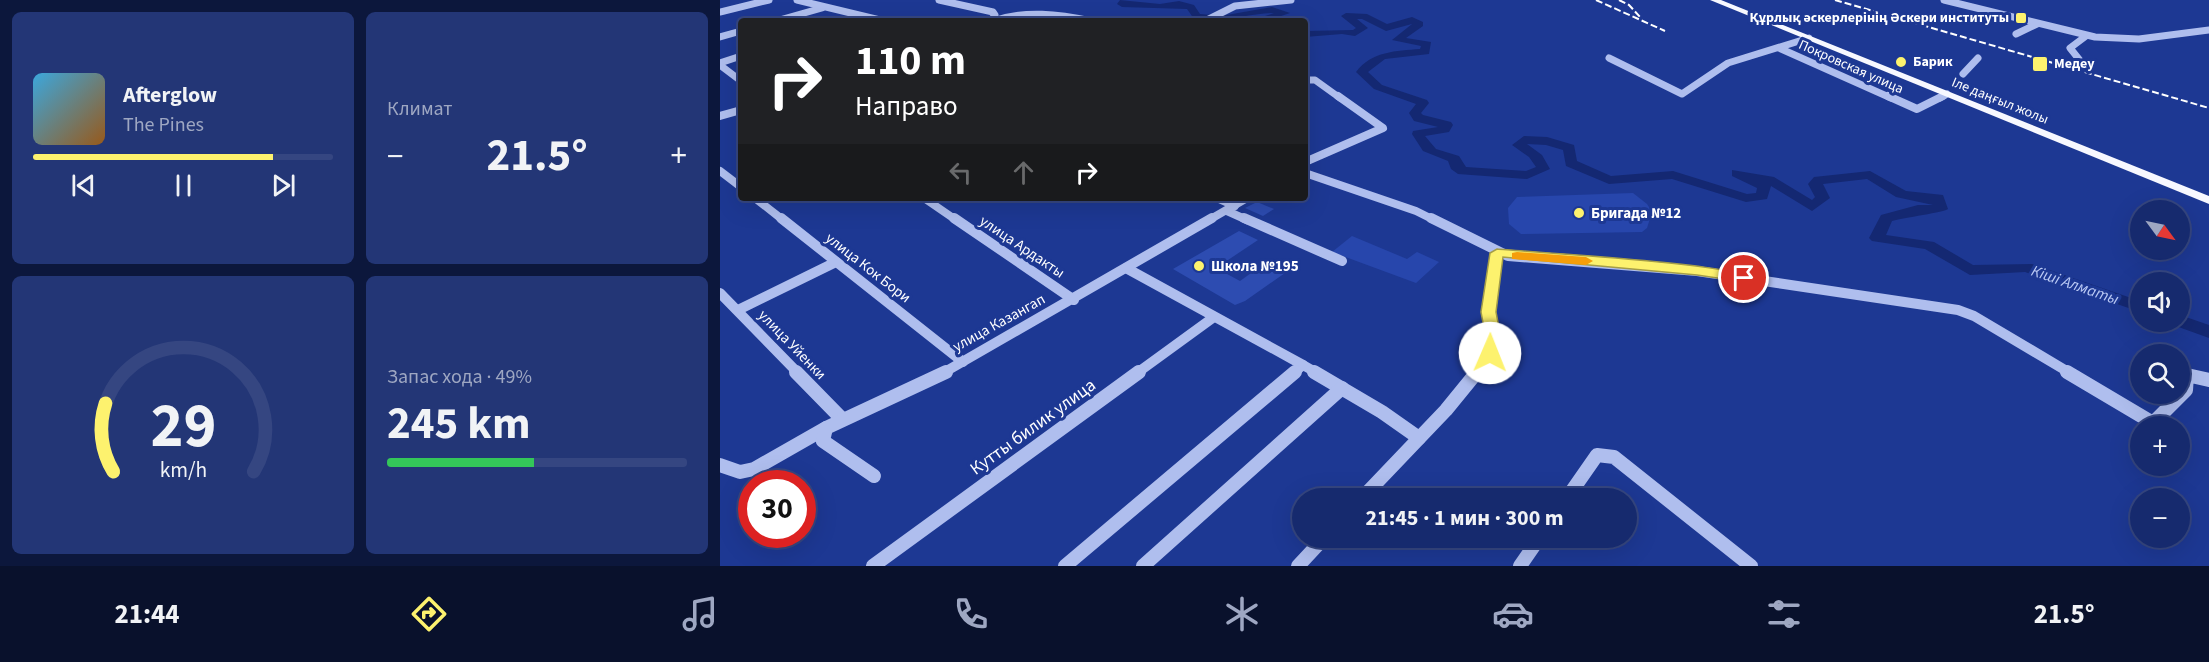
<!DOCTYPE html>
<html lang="ru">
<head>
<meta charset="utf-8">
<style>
  body { margin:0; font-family:"Source Sans 3",sans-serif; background:#233676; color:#f1f3f6; height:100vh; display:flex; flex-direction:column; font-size:22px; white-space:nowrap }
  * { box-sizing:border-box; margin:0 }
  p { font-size:20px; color:#9ea7c2 }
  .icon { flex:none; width:33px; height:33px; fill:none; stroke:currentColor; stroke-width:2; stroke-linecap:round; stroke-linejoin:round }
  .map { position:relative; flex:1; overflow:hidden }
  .panel { display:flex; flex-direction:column; gap:12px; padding:12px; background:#0c173c; width:720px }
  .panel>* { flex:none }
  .banner { position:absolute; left:18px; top:18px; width:570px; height:183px; border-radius:6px; box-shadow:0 6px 24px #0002,0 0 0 2px #354681; background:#202124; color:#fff; overflow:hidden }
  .needle { width:39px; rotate:123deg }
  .tools { position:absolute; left:1410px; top:200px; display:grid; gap:12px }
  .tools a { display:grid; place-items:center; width:60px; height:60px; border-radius:50%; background:#162a6e; box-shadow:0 6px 24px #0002,0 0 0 2px #354681; font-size:30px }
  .speed { position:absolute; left:18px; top:470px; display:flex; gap:12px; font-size:30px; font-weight:700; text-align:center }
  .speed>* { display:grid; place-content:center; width:78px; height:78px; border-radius:50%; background:#162a6e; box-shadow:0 6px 24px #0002,0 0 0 2px #354681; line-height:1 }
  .speed .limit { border:9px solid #d22; background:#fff; color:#111 }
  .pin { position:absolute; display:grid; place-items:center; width:51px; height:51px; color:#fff; margin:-26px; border:3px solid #fff; border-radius:50%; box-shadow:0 2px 6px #0007 }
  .me { position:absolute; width:66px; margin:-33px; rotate:1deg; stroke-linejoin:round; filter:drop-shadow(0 0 4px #0008) }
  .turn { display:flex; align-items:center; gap:21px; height:126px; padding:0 18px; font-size:27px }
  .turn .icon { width:78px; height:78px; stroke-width:2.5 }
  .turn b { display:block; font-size:42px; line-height:51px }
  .lanes { display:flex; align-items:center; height:57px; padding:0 18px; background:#0003; justify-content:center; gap:30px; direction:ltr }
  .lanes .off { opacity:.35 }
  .big { font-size:45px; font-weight:700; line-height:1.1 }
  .panel .widget { flex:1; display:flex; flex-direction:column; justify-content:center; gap:9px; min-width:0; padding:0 21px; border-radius:9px; background:#233676 }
  .panel .dial { align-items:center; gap:0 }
  .dial svg { height:156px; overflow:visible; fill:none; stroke:#354681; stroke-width:7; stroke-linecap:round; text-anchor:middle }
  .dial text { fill:#f1f3f6; stroke:none }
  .song { display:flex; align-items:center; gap:18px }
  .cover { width:72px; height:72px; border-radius:9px; background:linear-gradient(135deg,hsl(200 70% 55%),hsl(30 70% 35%)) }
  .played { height:6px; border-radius:3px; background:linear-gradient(90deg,#fdf26e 80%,#354681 80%) }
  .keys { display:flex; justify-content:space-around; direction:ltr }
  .heat { display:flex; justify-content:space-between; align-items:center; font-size:33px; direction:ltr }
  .charge { height:9px; border-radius:4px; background:linear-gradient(90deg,#34c759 49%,#354681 0) }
  .panel .tiles { flex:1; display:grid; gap:12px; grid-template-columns:repeat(2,1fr) }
  .trip { position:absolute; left:572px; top:488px; width:345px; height:60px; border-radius:30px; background:#162a6e; box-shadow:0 6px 24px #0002,0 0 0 2px #354681; font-weight:700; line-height:60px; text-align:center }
  .menu { display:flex; height:96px; justify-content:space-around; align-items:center; background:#09112c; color:#9ea7c2 }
  .menu .icon { width:42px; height:42px }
  .menu .selected { color:#fdf26e }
  .menu b { font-size:27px; color:#f1f3f6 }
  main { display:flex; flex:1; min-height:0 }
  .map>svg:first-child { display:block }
</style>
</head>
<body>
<main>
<section class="panel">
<div class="tiles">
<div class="widget">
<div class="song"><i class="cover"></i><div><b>Afterglow</b><p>The Pines</p></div></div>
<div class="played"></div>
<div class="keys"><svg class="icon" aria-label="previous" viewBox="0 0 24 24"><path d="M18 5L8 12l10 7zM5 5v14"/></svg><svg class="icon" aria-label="pause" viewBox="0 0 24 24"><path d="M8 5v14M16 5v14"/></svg><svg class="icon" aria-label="next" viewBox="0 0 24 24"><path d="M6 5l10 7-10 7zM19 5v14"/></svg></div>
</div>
<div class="widget"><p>Климат</p>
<div class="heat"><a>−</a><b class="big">21.5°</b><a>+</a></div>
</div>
<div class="widget dial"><svg viewBox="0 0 100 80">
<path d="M14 69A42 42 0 1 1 86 69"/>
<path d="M14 69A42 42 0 0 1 10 34" stroke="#fdf26e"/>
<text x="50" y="56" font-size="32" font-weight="700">29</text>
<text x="50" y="72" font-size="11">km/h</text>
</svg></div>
<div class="widget"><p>Запас хода · 49%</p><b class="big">245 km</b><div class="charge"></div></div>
</div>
</section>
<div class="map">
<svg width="1489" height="566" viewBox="0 0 1489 566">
  <rect width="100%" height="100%" fill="#1d3893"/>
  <!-- green -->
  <g fill="#2746ac">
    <polygon points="913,193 927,204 932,212 927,228 922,232 801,234 789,224 788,208 797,197"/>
    <polygon points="632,236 687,259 697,252 719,262 696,283 612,252"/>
  </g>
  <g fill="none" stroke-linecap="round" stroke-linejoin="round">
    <!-- river -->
    <g fill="#142872" fill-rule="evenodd">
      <path d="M400 0 440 4 459 1 474 5 480 14 501 16 552 7 570 13 546 21H530L554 13C526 13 502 25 474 19L467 9 402 7 397 4Z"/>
      <path d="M626 13 647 14 667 24 692 17 703 22V26L686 38 711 42 709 54 665 59 648 72 662 85 707 100 709 103 701 113 703 115 731 122 733 125 729 132 705 136 716 149 739 156 746 167 806 171 816 167 809 157 792 145 804 136 827 137 854 145 857 161 891 176 953 171 1027 194 1036 193 1037 188 1012 176V170L1054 177 1092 200 1095 197 1088 184 1094 177 1150 171 1186 191 1223 195 1228 209C1226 212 1182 218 1172 221L1166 235 1214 242 1253 265 1312 264 1420 301V312L1305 272 1250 275 1205 249 1152 241 1149 238 1161 215 1198 205H1213L1176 197 1147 179 1103 184 1110 198 1092 211 1051 186 1047 199 1026 202 952 179 889 184 846 166 843 150 826 145 807 144 822 155 830 169 807 179 738 174 731 169 728 161 703 151 692 134 693 131 718 127 694 121 689 113 696 104 654 89 636 72C652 51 676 51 700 49L701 46 672 40 692 24 666 31 642 19H637L648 28 635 36 622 34 585 37V31L633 30 636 28 621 16Z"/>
      <polygon points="1460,315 1489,325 1489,338 1453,325 1450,321 1460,321"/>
    </g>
  </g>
  <!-- building -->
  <g fill="#2d4cb1">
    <polygon points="537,202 554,209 543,216 525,208"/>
    <polygon points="519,231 538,240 496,268 520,281 545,263 565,273 525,301 515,305 453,269"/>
  </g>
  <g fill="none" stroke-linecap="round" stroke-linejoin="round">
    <!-- minor-far3 -->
    <g stroke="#afbeee" stroke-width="7">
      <polyline points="77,0 164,21"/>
      <polyline points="219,0 273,12 275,15 270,21"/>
      <polyline points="1224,0 1375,37 1419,39 1489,30"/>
      <polyline points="0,12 49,0"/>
      <polyline points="56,21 102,8"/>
      <path d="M273 21C305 10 339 14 371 21"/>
      <polyline points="485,21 515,6 571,0"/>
      <polyline points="1296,34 1317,24"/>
      <polyline points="0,37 21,31"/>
      <polyline points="1059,48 1171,98"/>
      <polyline points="889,58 962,94 1008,63 1089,38"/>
      <polyline points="0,63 21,56"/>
      <polyline points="1362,63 1350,48 1366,36"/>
      <polyline points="0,65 21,81"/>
      <polyline points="1243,74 1258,58"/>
      <polyline points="585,80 595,80 620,98"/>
      <polyline points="1220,98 1227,94"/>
    </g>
    <!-- minor-far2 -->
    <g stroke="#afbeee" stroke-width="8">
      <polyline points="1168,96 1197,109 1223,96"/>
      <polyline points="0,116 21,110"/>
      <polyline points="585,162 663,128 618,96"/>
      <polyline points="0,171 21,187"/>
      <polyline points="585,173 696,211 714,220"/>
      <polyline points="35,198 63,220"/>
      <polyline points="204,198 236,220"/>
      <polyline points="497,198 515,206"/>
      <polyline points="507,211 527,220"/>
      <polyline points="489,220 527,198"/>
    </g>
    <!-- minor-far1 -->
    <g stroke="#afbeee" stroke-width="10">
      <polyline points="61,218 243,362"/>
      <polyline points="234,218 354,300"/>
      <polyline points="524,218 622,261"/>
      <polyline points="711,218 788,256 977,271 1238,310 1254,316 1350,373"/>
      <polyline points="406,268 583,365 573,373"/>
      <polyline points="0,293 78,373"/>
      <polyline points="18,310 116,262"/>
      <polyline points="583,365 597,373"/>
      <polyline points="223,373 492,218"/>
      <polyline points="417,373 494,317"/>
      <polyline points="756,373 770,353 769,312 777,253"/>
    </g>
    <!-- minor -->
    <g stroke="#afbeee" stroke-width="14">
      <polyline points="76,372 122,419"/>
      <polyline points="594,372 662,412 699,438"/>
      <polyline points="1347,372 1433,423 1466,390 1467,375 1489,380"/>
      <polyline points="0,465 20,472 34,469 106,428"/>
      <polyline points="154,476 103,441 106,428 226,372"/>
      <polyline points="642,498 726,410 757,372"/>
      <polyline points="847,498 877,455 894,457 1031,566"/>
      <polyline points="153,566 419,372"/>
      <polyline points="345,566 575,372"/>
      <polyline points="423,566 622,388"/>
      <polyline points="578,566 605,537"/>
      <polyline points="800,566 820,537"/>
    </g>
    <!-- major -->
    <polygon fill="#f7f8ff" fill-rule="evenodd" points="990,0 1001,0 1489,196 1489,204"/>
    <!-- rail -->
    <g stroke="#fff" stroke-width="2" stroke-dasharray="7 3" stroke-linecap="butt">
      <polyline points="876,0 945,31"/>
      <polyline points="899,0 909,5 921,18"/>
      <polyline points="1115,0 1489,108"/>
    </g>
  </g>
  <!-- route -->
  <path fill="#fdf26e" stroke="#a49d48" stroke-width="1.5" d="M777 249C810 252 1018 264 1030 278L1024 282 977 275 783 257 776 312 779 328 778 353 770 358 762 353 764 328 761 312 770 253Z"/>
  <!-- slow -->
  <polygon fill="#f59e0b" points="797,252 866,257 873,261 866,265 792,259 792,253"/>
  <!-- markers -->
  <g fill="#fdf26e" stroke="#1d3893" stroke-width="2">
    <rect x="1295" y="12" width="12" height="12" rx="3"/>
    <circle cx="1181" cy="62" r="6"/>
    <rect x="1312" y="56" width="16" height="16" rx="3"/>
    <circle cx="859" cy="213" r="6"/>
    <circle cx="479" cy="266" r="6"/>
  </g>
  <g text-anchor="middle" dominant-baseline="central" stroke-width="6" stroke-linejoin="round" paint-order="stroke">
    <!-- far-poi labels -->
    <g font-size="14" font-weight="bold" fill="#fff" stroke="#1d3893" text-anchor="start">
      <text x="1289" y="18" text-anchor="end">Құрлық әскерлерінің Әскери институты</text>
      <text x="1193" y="62">Барик</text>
      <text x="1334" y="64">Медеу</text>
    </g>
    <!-- far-street labels -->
    <g font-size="14" fill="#fff" stroke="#1d3893">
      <text transform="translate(1131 67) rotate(24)">Покровская улица</text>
      <text transform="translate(1280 101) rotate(22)">Іле даңғыл жолы</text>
    </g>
    <!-- poi labels -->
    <g font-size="15" font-weight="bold" fill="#fff" stroke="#1d3893" text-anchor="start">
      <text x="871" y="213">Бригада №12</text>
      <text x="491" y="266">Школа №195</text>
    </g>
    <!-- street labels -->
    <g font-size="15" fill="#fff" stroke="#1d3893">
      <text transform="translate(302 247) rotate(34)">улица Ардакты</text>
      <text transform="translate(148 268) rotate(38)">улица Кок Бори</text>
      <text transform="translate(279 323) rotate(-29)">улица Казангап</text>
      <text transform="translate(72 345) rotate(46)">улица Уйенки</text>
    </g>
    <!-- water labels -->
    <g font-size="16" font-style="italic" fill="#bbcaf5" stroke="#1d3893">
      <text transform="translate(1355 285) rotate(19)">Кіші Алматы</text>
    </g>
    <!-- near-street labels -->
    <g font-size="18" fill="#fff" stroke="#1d3893">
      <text transform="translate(313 427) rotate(-36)">Кутты билик улица</text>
    </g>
  </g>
</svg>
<div class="tools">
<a><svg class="needle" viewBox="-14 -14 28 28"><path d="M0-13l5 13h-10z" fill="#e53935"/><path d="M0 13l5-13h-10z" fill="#9ea7c2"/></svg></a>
<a><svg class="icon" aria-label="sound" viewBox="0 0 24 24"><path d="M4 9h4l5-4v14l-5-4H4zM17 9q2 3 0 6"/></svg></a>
<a><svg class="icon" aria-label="search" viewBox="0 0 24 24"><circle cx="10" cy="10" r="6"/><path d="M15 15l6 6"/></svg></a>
<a>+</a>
<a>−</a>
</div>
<div class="speed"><div class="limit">30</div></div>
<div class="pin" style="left:1024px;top:278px;background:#d93025"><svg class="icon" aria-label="arrive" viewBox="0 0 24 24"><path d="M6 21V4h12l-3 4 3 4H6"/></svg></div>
<svg class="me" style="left:770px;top:353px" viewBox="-20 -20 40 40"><circle r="19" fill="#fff"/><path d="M0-13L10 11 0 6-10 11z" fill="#fdf26e"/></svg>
<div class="trip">21:45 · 1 мин · 300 m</div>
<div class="banner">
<div class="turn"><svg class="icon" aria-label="right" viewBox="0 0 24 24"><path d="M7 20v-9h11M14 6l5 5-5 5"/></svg><div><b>110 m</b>Направо</div></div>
<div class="lanes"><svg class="icon off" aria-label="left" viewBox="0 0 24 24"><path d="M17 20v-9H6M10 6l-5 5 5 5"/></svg><svg class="icon off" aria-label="ahead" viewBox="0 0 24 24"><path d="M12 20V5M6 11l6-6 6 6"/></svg><svg class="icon" aria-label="right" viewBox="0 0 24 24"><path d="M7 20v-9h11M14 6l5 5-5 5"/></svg></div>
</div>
</div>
</main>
<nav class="menu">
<b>21:44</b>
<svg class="icon selected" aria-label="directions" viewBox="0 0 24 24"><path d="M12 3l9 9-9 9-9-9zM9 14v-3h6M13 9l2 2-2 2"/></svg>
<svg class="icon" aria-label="music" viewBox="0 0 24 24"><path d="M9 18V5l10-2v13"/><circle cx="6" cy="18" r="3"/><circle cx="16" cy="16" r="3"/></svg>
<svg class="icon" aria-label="phone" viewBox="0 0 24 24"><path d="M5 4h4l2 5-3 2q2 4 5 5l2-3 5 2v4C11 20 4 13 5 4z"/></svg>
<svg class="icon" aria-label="climate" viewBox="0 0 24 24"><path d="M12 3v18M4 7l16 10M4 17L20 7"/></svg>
<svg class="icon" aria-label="car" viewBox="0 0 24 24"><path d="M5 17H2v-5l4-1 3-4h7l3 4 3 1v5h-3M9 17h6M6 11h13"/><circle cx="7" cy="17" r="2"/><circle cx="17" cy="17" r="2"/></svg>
<svg class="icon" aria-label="filters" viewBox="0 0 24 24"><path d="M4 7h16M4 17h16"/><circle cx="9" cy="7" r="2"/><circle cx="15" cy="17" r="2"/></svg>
<b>21.5°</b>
</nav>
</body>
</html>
